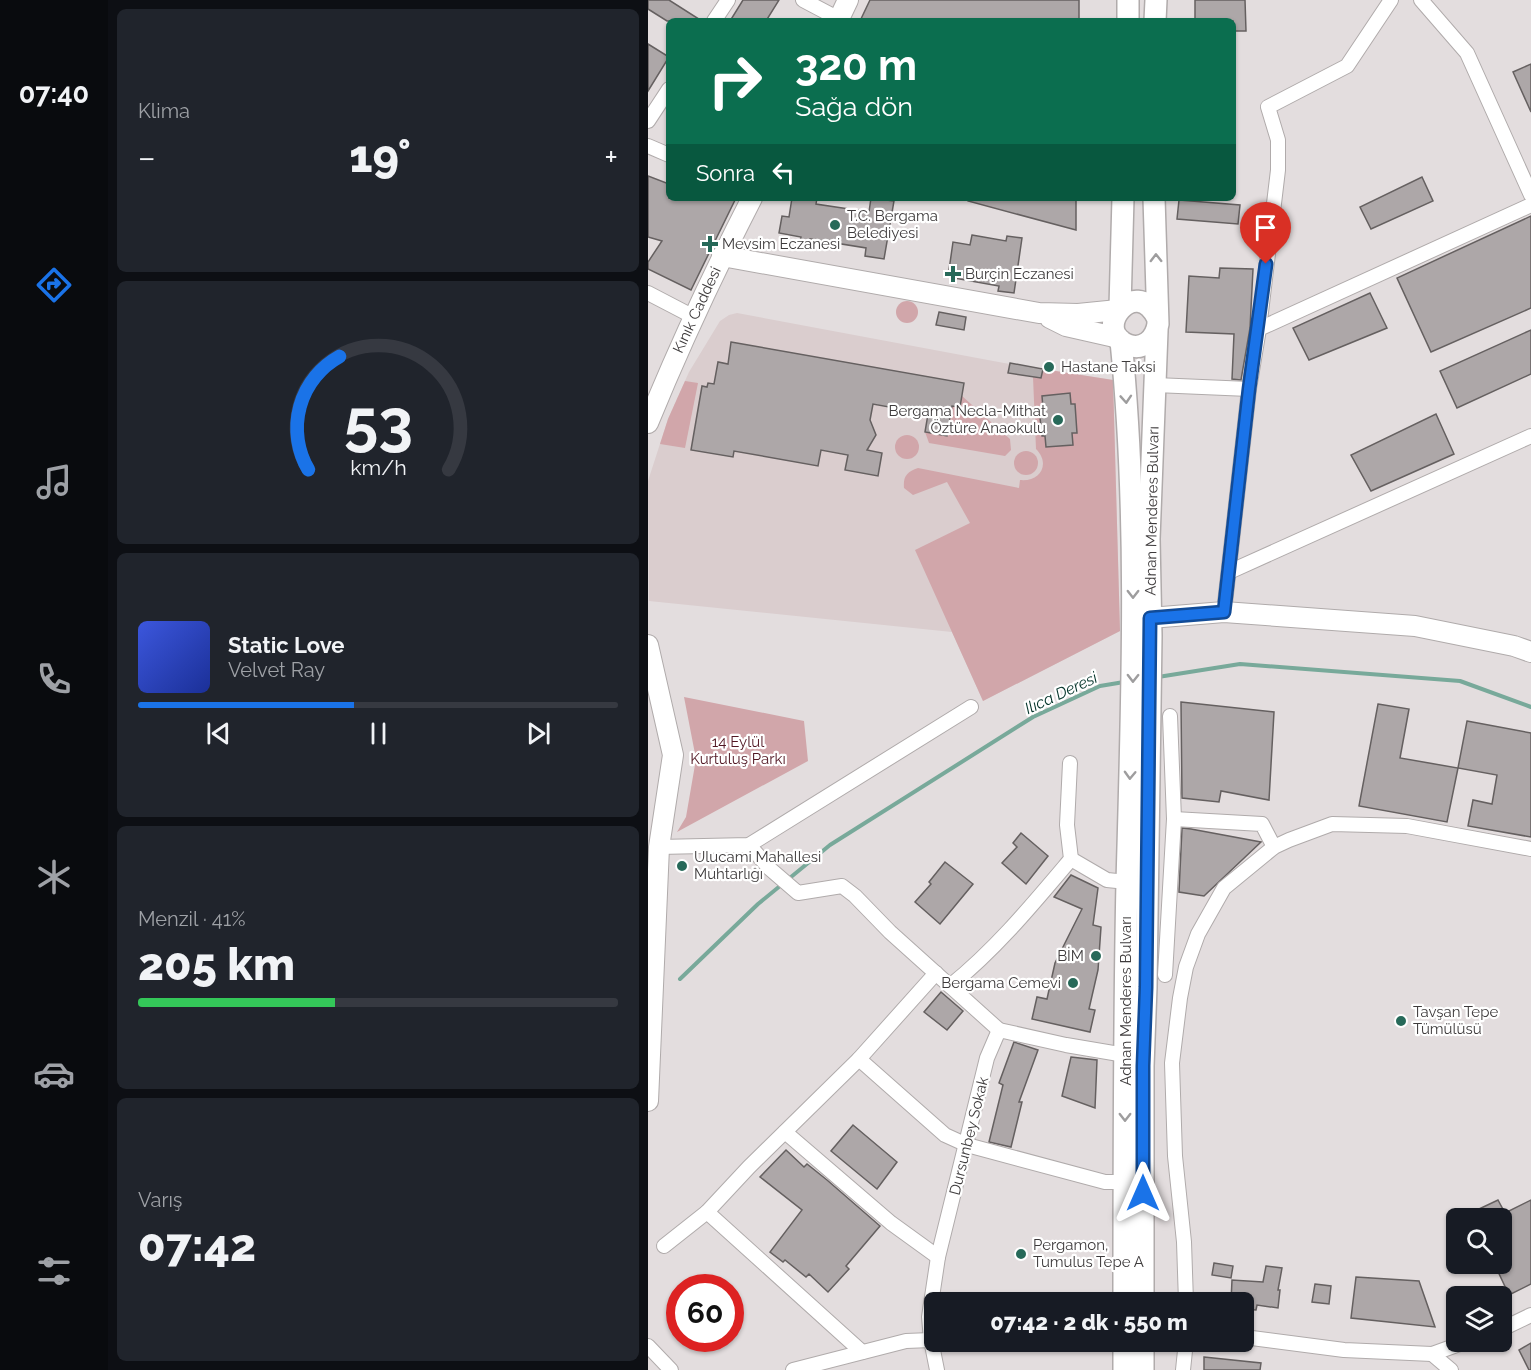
<!DOCTYPE html>
<html lang="tr">
<head>
<meta charset="utf-8">
<style>
  body { margin:0; font-family:Raleway,sans-serif; background:#20242c; color:#f1f3f6; height:100vh; display:flex; flex-direction:column; font-size:22px; white-space:nowrap }
  * { box-sizing:border-box; margin:0 }
  p { font-size:20px; color:#9ea1a6 }
  .icon { flex:none; width:33px; height:33px; fill:none; stroke:currentColor; stroke-width:2; stroke-linecap:round; stroke-linejoin:round }
  .map { position:relative; flex:1; overflow:hidden }
  .drawer { display:flex; flex-direction:column; gap:9px; padding:9px; background:#0d0f14; width:540px }
  .drawer>* { flex:none }
  .banner { position:absolute; left:18px; top:18px; width:570px; height:183px; border-radius:9px; box-shadow:0 2px 4px #0004; background:#0b6e4f; color:#fff; overflow:hidden }
  .fabs { position:absolute; left:798px; top:1208px; display:grid; gap:12px }
  .fabs a { display:grid; place-items:center; width:66px; height:66px; border-radius:9px; background:#171b24; box-shadow:0 2px 4px #0004; font-size:30px }
  .speed { position:absolute; left:18px; top:1274px; display:flex; gap:12px; font-size:30px; font-weight:700; text-align:center }
  .speed>* { display:grid; place-content:center; width:78px; height:78px; border-radius:50%; background:#171b24; box-shadow:0 2px 4px #0004; line-height:1 }
  .speed .limit { border:9px solid #d22; background:#fff; color:#111 }
  .pin { position:absolute; display:grid; place-items:center; width:51px; height:51px; color:#fff; margin:-62px -26px; border-radius:50% 50% 50% 0; rotate:-45deg; box-shadow:0 0 6px #0007 }
  .pin .icon { rotate:45deg }
  .me { position:absolute; width:66px; margin:-33px; rotate:0deg; stroke-linejoin:round; filter:drop-shadow(0 0 4px #0008) }
  .turn { display:flex; align-items:center; gap:21px; height:126px; padding:0 30px; font-size:27px }
  .turn .icon { width:78px; height:78px; stroke-width:2.5 }
  .turn b { display:block; font-size:42px; line-height:51px }
  .then { display:flex; align-items:center; height:57px; padding:0 30px; background:#0003; gap:12px; font-size:22px }
  .big { font-size:45px; font-weight:800; line-height:1.1 }
  .drawer .tile { flex:1; display:flex; flex-direction:column; justify-content:center; gap:9px; min-width:0; padding:0 21px; border-radius:9px; background:#20242c }
  .drawer .dial { align-items:center; gap:0 }
  .dial svg { height:156px; overflow:visible; fill:none; stroke:#363941; stroke-width:7; stroke-linecap:round; text-anchor:middle }
  .dial text { fill:#f1f3f6; stroke:none }
  .song { display:flex; align-items:center; gap:18px }
  .cover { width:72px; height:72px; border-radius:9px; background:linear-gradient(135deg,hsl(230 70% 55%),hsl(230 70% 35%)) }
  .played { height:6px; border-radius:3px; background:linear-gradient(90deg,#1a73e8 45%,#363941 45%) }
  .keys { display:flex; justify-content:space-around; direction:ltr }
  .heat { display:flex; justify-content:space-between; align-items:center; font-size:33px; direction:ltr }
  .charge { height:9px; border-radius:4px; background:linear-gradient(90deg,#34c759 41%,#363941 0) }
  .trip { position:absolute; left:276px; top:1292px; width:330px; height:60px; border-radius:9px; background:#171b24; box-shadow:0 2px 4px #0004; font-weight:800; line-height:60px; text-align:center }
  main { display:flex; flex:1; min-height:0 }
  .menu { display:flex; flex-direction:column; width:108px; justify-content:space-around; align-items:center; background:#090b0e; color:#9ea1a6 }
  .menu .icon { width:42px; height:42px }
  .menu .selected { color:#1a73e8 }
  .menu b { font-size:27px; color:#f1f3f6 }
  .map>svg:first-child { display:block }
</style>
</head>
<body>
<main>
<nav class="menu">
<b>07:40</b>
<svg class="icon selected" aria-label="directions" viewBox="0 0 24 24"><path d="M12 3l9 9-9 9-9-9zM9 14v-3h6M13 9l2 2-2 2"/></svg>
<svg class="icon" aria-label="music" viewBox="0 0 24 24"><path d="M9 18V5l10-2v13"/><circle cx="6" cy="18" r="3"/><circle cx="16" cy="16" r="3"/></svg>
<svg class="icon" aria-label="phone" viewBox="0 0 24 24"><path d="M5 4h4l2 5-3 2q2 4 5 5l2-3 5 2v4C11 20 4 13 5 4z"/></svg>
<svg class="icon" aria-label="climate" viewBox="0 0 24 24"><path d="M12 3v18M4 7l16 10M4 17L20 7"/></svg>
<svg class="icon" aria-label="car" viewBox="0 0 24 24"><path d="M5 17H2v-5l4-1 3-4h7l3 4 3 1v5h-3M9 17h6M6 11h13"/><circle cx="7" cy="17" r="2"/><circle cx="17" cy="17" r="2"/></svg>
<svg class="icon" aria-label="filters" viewBox="0 0 24 24"><path d="M4 7h16M4 17h16"/><circle cx="9" cy="7" r="2"/><circle cx="15" cy="17" r="2"/></svg>
</nav>
<section class="drawer">
<div class="tile"><p>Klima</p>
<div class="heat"><a>−</a><b class="big">19°</b><a>+</a></div>
</div>
<div class="tile dial"><svg viewBox="0 0 100 80">
<path d="M14 69A42 42 0 1 1 86 69"/>
<path d="M14 69A42 42 0 0 1 30 11" stroke="#1a73e8"/>
<text x="50" y="56" font-size="32" font-weight="700">53</text>
<text x="50" y="72" font-size="11">km/h</text>
</svg></div>
<div class="tile">
<div class="song"><i class="cover"></i><div><b>Static Love</b><p>Velvet Ray</p></div></div>
<div class="played"></div>
<div class="keys"><svg class="icon" aria-label="previous" viewBox="0 0 24 24"><path d="M18 5L8 12l10 7zM5 5v14"/></svg><svg class="icon" aria-label="pause" viewBox="0 0 24 24"><path d="M8 5v14M16 5v14"/></svg><svg class="icon" aria-label="next" viewBox="0 0 24 24"><path d="M6 5l10 7-10 7zM19 5v14"/></svg></div>
</div>
<div class="tile"><p>Menzil · 41%</p><b class="big">205 km</b><div class="charge"></div></div>
<div class="tile"><p>Varış</p><b class="big">07:42</b></div>
</section>
<div class="map">
<svg width="883" height="1370" viewBox="0 0 883 1370">
  <rect width="100%" height="100%" fill="#e3ddde"/>
  <!-- built -->
  <polygon fill="#dacdce" points="89,313 356,363 465,380 472,631 335,701 304,632 1,601 0,481 20,419 41,372 72,321 81,315"/>
  <!-- green -->
  <g fill="#d1a6aa">
    <circle cx="259" cy="312" r="11"/>
    <path d="M395 369 465 380 472 631 335 701 267 550 322 523 299 482 265 495 256 488C255 476 259 472 270 468L371 488 372 480C392 482 403 464 388 449L385 377 393 378Z"/>
    <polygon points="37,381 50,383 37,448 12,444 20,419"/>
    <polygon points="314,396 362,439 363,450 357,456 281,443 277,432 299,435 304,406"/>
    <circle cx="259" cy="447" r="12"/>
    <circle cx="378" cy="463" r="12"/>
    <polygon points="36,697 156,721 160,761 29,832 38,817 48,759"/>
  </g>
  <g fill="none" stroke-linecap="round" stroke-linejoin="round">
    <!-- stream -->
    <g stroke="#78a99a" stroke-width="4">
      <polyline points="510,677 592,664 812,681 883,707"/>
      <polyline points="32,979 110,904 182,845 385,717 452,686 476,682"/>
    </g>
  </g>
  <!-- building -->
  <g fill="#ada7a8" stroke="#656060" stroke-width="1.5">
    <polygon points="0,0 21,0 54,21 19,21 0,9"/>
    <polygon points="95,0 131,0 118,21 82,21"/>
    <polygon points="222,0 431,0 431,21 212,21"/>
    <polygon points="547,0 597,0 598,31 585,31 585,21 547,21"/>
    <polygon points="0,44 21,57 0,91"/>
    <polygon points="883,64 883,112 865,72"/>
    <polygon points="0,176 21,184 21,198 88,198 43,290 0,269 0,262 14,241 0,237"/>
    <polygon points="774,177 785,201 723,229 712,207"/>
    <polygon points="144,198 169,198 168,204 221,212 223,198 246,201 236,259 217,256 218,248 162,239 162,242 152,241 153,237 131,233 134,216 141,217"/>
    <polygon points="320,198 428,198 428,230 320,201"/>
    <polygon points="531,200 592,205 590,224 529,219"/>
    <polygon points="883,216 883,308 783,352 749,278"/>
    <polygon points="324,235 358,241 359,236 374,238 366,293 350,291 351,286 300,277 305,242 322,245"/>
    <polygon points="572,268 605,269 602,328 593,380 584,379 586,334 538,332 541,276 571,278"/>
    <polygon points="722,293 739,328 661,360 645,328"/>
    <polygon points="291,312 318,317 316,330 288,325"/>
    <polygon points="883,330 883,374 809,408 792,371"/>
    <polygon points="83,342 316,383 312,407 304,406 299,436 277,432 280,414 225,404 222,420 228,435 219,450 234,453 230,476 197,470 200,455 173,450 170,466 86,451 85,457 43,450 54,386 59,387 60,383 66,384 70,362 80,364"/>
    <polygon points="362,363 395,369 393,378 360,373"/>
    <polygon points="422,393 423,404 427,404 429,433 424,433 425,445 398,447 397,436 394,436 391,408 395,408 394,396"/>
    <polygon points="788,414 806,454 723,491 703,455"/>
    <polygon points="533,702 626,712 621,800 573,791 571,802 534,798"/>
    <polygon points="730,704 761,709 752,758 810,768 799,822 711,806"/>
    <polygon points="819,721 883,733 883,837 820,826 825,800 844,804 849,775 810,768"/>
    <polygon points="534,828 543,829 613,842 556,896 531,892"/>
    <polygon points="373,833 400,856 378,884 354,863 369,847 365,843"/>
    <polygon points="297,862 325,884 292,924 267,902 283,884 281,882"/>
    <polygon points="423,875 450,888 445,925 453,927 450,970 441,1009 447,1010 442,1032 384,1019 389,997 399,999 407,963 434,909 406,897"/>
    <polygon points="293,992 315,1011 299,1030 276,1012"/>
    <polygon points="366,1042 390,1050 371,1102 374,1102 363,1147 341,1142 355,1085 351,1083"/>
    <polygon points="423,1057 449,1060 447,1108 414,1096"/>
    <polygon points="205,1125 249,1162 229,1189 183,1151"/>
    <polygon points="138,1150 156,1167 159,1164 179,1180 232,1226 198,1266 201,1269 180,1292 161,1274 158,1277 137,1260 135,1262 122,1252 154,1210 112,1177"/>
    <polygon points="850,1200 857,1213 883,1200 883,1284 861,1295 846,1263 854,1263 854,1218 812,1218"/>
    <polygon points="566,1263 585,1266 583,1278 564,1275"/>
    <polygon points="618,1266 634,1268 630,1290 632,1290 630,1308 609,1305 608,1310 596,1309 596,1302 583,1302 584,1280 615,1282"/>
    <polygon points="708,1277 771,1281 787,1327 703,1318"/>
    <polygon points="667,1284 683,1286 681,1304 664,1302"/>
    <polygon points="883,1343 883,1370 881,1370 871,1350"/>
    <polygon points="556,1357 613,1363 612,1370 556,1370"/>
  </g>
  <g fill="none" stroke-linecap="round" stroke-linejoin="round">
    <!-- street casing -->
    <g stroke="#b0abab" stroke-width="16">
      <g id="street">
        <polyline points="155,0 191,19"/>
        <polyline points="773,0 819,53 883,195"/>
        <polyline points="66,21 80,0"/>
        <polyline points="0,121 21,89"/>
        <polyline points="0,146 21,155"/>
        <polyline points="0,293 46,317"/>
        <polyline points="611,329 630,170 630,140 620,107 699,66 743,0"/>
        <polyline points="507,385 601,389 576,612"/>
        <polyline points="601,389 611,329 883,205"/>
        <polyline points="581,572 883,436"/>
        <polyline points="526,819 614,824 626,847"/>
        <polyline points="101,845 121,868 150,893 194,886 207,896 242,932 351,1030"/>
        <polyline points="11,847 101,845 323,707"/>
        <polyline points="423,859 459,880 479,882"/>
        <polyline points="517,975 526,819 522,716"/>
        <path d="M302 986C348 949 385 904 423 859L419 825 422 763"/>
        <polyline points="211,1059 297,1135 319,1145 457,1182 476,1182"/>
        <polyline points="137,1132 243,1223 290,1257"/>
        <polyline points="16,1246 59,1212"/>
        <polyline points="538,1302 536,1242 527,1156 524,1063 532,998 538,967 550,934 576,888 626,847 641,840 684,824 759,826 883,849"/>
        <polyline points="854,1329 883,1315"/>
        <polyline points="596,1337 696,1350 784,1354 820,1341"/>
        <polyline points="0,1346 23,1370"/>
        <polyline points="214,1352 59,1212 101,1167 211,1059 288,973"/>
        <polyline points="784,1354 803,1370"/>
        <polyline points="145,1370 258,1341 283,1340"/>
        <polyline points="289,1370 283,1340 281,1317 290,1257 339,1058 351,1030 418,1045 477,1055"/>
        <polyline points="535,1370 538,1341"/>
      </g>
    </g>
    <!-- secondary casing -->
    <g stroke="#b0abab" stroke-width="22">
      <g id="secondary">
        <polyline points="190,21 200,0"/>
        <polyline points="74,256 391,313 430,314 470,310"/>
        <polyline points="402,318 418,326 471,338"/>
        <path d="M0 423C31 347 66 272 104 198"/>
        <polyline points="502,618 576,612 767,626 866,646 883,652"/>
        <polyline points="0,645 25,755 11,847 0,1101"/>
      </g>
    </g>
    <!-- primary casing -->
    <g stroke="#b0abab" stroke-width="24">
      <g id="primary">
        <polyline points="480,21 480,0"/>
        <polyline points="507,21 508,0"/>
        <path d="M506 198 510 324C508 338 496 351 480 345 442 331 487 274 509 317"/>
        <polyline points="472,307 475,198"/>
        <path d="M473 341C491 521 484 701 479 882 476 1022 476 1162 476 1302"/>
        <polyline points="495,1302 495,1066 498,987 503,636 501,539 509,331"/>
        <polyline points="495,1341 495,1370"/>
        <polyline points="476,1370 476,1341"/>
      </g>
    </g>
    <!-- street -->
    <use href="#street" stroke="#fff" stroke-width="14"/>
    <!-- secondary -->
    <use href="#secondary" stroke="#fff" stroke-width="20"/>
    <!-- primary -->
    <use href="#primary" stroke="#fff" stroke-width="21"/>
  </g>
  <!-- one-way arrows -->
  <defs><path id="oneway-chevron" d="M-2-3.5L2.5 0L-2 3.5" fill="none" stroke-width="1.6" stroke-linecap="round" stroke-linejoin="round" transform="scale(1.5)"/></defs>
  <g stroke="#9e9d9e">
    <use href="#oneway-chevron" transform="translate(508 258) rotate(-91)"/>
    <use href="#oneway-chevron" transform="translate(478 399) rotate(86)"/>
    <use href="#oneway-chevron" transform="translate(485 594) rotate(90)"/>
    <use href="#oneway-chevron" transform="translate(485 678) rotate(91)"/>
    <use href="#oneway-chevron" transform="translate(482 775) rotate(92)"/>
    <use href="#oneway-chevron" transform="translate(477 1117) rotate(90)"/>
  </g>
  <g fill="none" stroke-linecap="round" stroke-linejoin="round">
    <!-- route casing -->
    <g stroke="#114b97" stroke-width="15">
      <polyline id="route" points="495,1193 495,1066 498,987 502,618 576,612 601,389 618,264"/>
    </g>
    <!-- route -->
    <use href="#route" stroke="#1a73e8" stroke-width="10"/>
  </g>
  <!-- markers -->
  <g fill="#276959" stroke="#fff" stroke-width="2">
    <circle cx="187" cy="225" r="6"/>
    <path d="M59 235h6v6h6v6h-6v6h-6v-6h-6v-6h6z"/>
    <path d="M302 265h6v6h6v6h-6v6h-6v-6h-6v-6h6z"/>
    <circle cx="401" cy="367" r="6"/>
    <circle cx="410" cy="420" r="6"/>
    <circle cx="34" cy="866" r="6"/>
    <circle cx="448" cy="956" r="6"/>
    <circle cx="425" cy="983" r="6"/>
    <circle cx="753" cy="1021" r="6"/>
    <circle cx="373" cy="1254" r="6"/>
  </g>
  <g text-anchor="middle" dominant-baseline="central" stroke-width="4.5" stroke-linejoin="round" paint-order="stroke">
    <!-- poi labels -->
    <g font-size="15" fill="#3e3b3c" stroke="#fff" text-anchor="start">
      <text x="199" y="216">T.C. Bergama<tspan x="199" dy="17">Belediyesi</tspan></text>
      <text x="74" y="244">Mevsim Eczanesi</text>
      <text x="317" y="274">Burçin Eczanesi</text>
      <text x="413" y="367">Hastane Taksi</text>
      <text x="398" y="411" text-anchor="end">Bergama Necla-Mithat<tspan x="398" dy="17">Öztüre Anaokulu</tspan></text>
      <text x="46" y="857">Ulucami Mahallesi<tspan x="46" dy="17">Muhtarlığı</tspan></text>
      <text x="436" y="956" text-anchor="end">BİM</text>
      <text x="413" y="983" text-anchor="end">Bergama Cemevi</text>
      <text x="765" y="1012">Tavşan Tepe<tspan x="765" dy="17">Tümülüsü</tspan></text>
      <text x="385" y="1245">Pergamon,<tspan x="385" dy="17">Tumulus Tepe A</tspan></text>
    </g>
    <!-- street labels -->
    <g font-size="15" fill="#3e3b3c" stroke="#fff">
      <text transform="translate(49 310) rotate(-65)">Kınık Caddesi</text>
      <text transform="translate(504 511) rotate(-89)">Adnan Menderes Bulvarı</text>
      <text transform="translate(478 1001) rotate(-90)">Adnan Menderes Bulvarı</text>
      <text transform="translate(321 1136) rotate(-76)">Dursunbey Sokak</text>
    </g>
    <!-- park labels -->
    <g font-size="15" fill="#511723" stroke="#fff">
      <text x="90" y="742">14 Eylül<tspan x="90" dy="17">Kurtuluş Parkı</tspan></text>
    </g>
    <!-- water labels -->
    <g font-size="16" font-style="italic" fill="#023228" stroke="#fff">
      <text transform="translate(413 693) rotate(-25)">Ilıca Deresi</text>
    </g>
  </g>
</svg>
<div class="fabs">
<a><svg class="icon" aria-label="search" viewBox="0 0 24 24"><circle cx="10" cy="10" r="6"/><path d="M15 15l6 6"/></svg></a>
<a><svg class="icon" aria-label="layers" viewBox="0 0 24 24"><path d="M12 4l9 5-9 5-9-5zM3 14l9 5 9-5"/></svg></a>
</div>
<div class="speed"><div class="limit">60</div></div>
<div class="pin" style="left:618px;top:264px;background:#d93025"><svg class="icon" aria-label="arrive" viewBox="0 0 24 24"><path d="M6 21V4h12l-3 4 3 4H6"/></svg></div>
<svg class="me" style="left:495px;top:1193px" viewBox="-20 -20 40 40"><path d="M0-17L14 15 0 8-14 15z" fill="#1a73e8" stroke="#fff" stroke-width="4"/></svg>
<div class="trip">07:42 · 2 dk · 550 m</div>
<div class="banner">
<div class="turn"><svg class="icon" aria-label="right" viewBox="0 0 24 24"><path d="M7 20v-9h11M14 6l5 5-5 5"/></svg><div><b>320 m</b>Sağa dön</div></div>
<div class="then">Sonra<svg class="icon" aria-label="left" viewBox="0 0 24 24"><path d="M17 20v-9H6M10 6l-5 5 5 5"/></svg></div>
</div>
</div>
</main>
</body>
</html>
